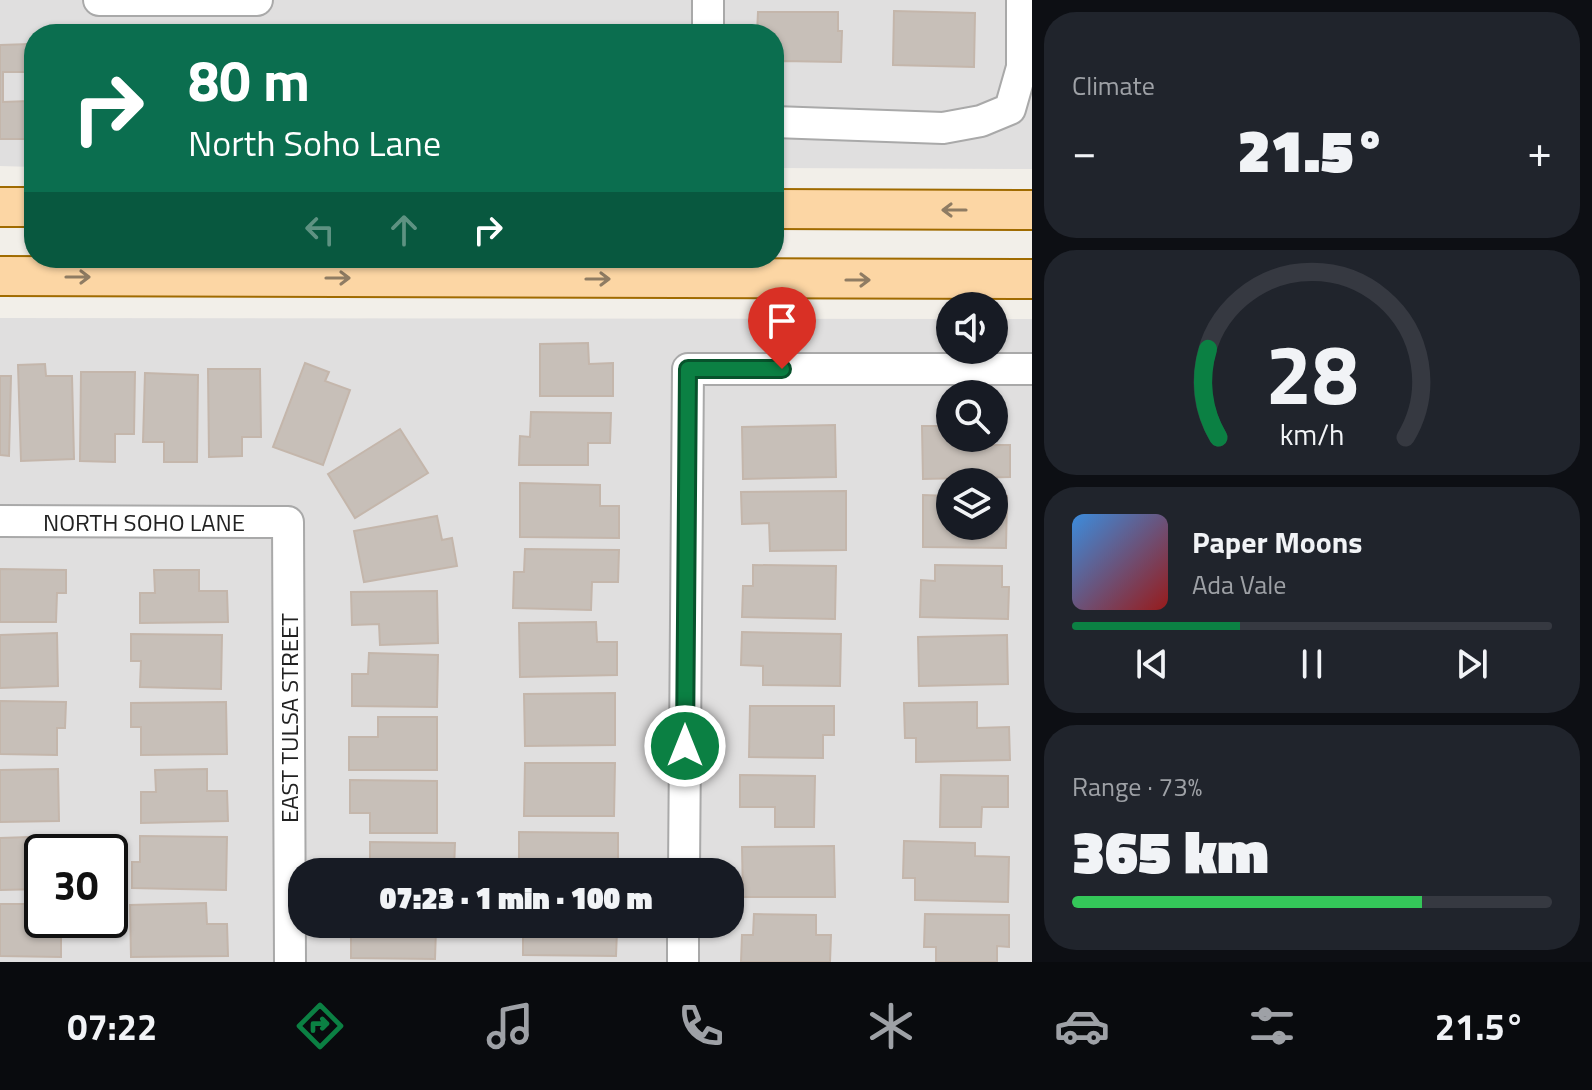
<!DOCTYPE html>
<html lang="en">
<head>
<meta charset="utf-8">
<style>
  body { margin:0; font-family:"Titillium Web",sans-serif; background:#20242c; color:#f1f3f6; height:100vh; display:flex; flex-direction:column; font-size:30px; white-space:nowrap }
  * { box-sizing:border-box; margin:0 }
  p { font-size:26px; color:#9ea1a6 }
  .icon { flex:none; width:44px; height:44px; fill:none; stroke:currentColor; stroke-width:2; stroke-linecap:round; stroke-linejoin:round }
  .map { position:relative; flex:1; overflow:hidden }
  .details { display:flex; flex-direction:column; gap:12px; padding:12px; background:#0d0f14; width:560px }
  .details>* { flex:none }
  .banner { position:absolute; left:24px; top:24px; width:760px; height:244px; border-radius:32px; box-shadow:0 2px 6px #0004; background:#0b6e4f; color:#fff; overflow:hidden }
  .controls { position:absolute; left:936px; top:292px; display:grid; gap:16px }
  .controls a { display:grid; place-items:center; width:72px; height:72px; border-radius:50%; background:#171b24; box-shadow:0 2px 6px #0004; font-size:40px }
  .speed { position:absolute; left:24px; top:834px; display:flex; gap:16px; font-size:40px; font-weight:700; text-align:center }
  .speed>* { display:grid; place-content:center; width:104px; height:104px; border-radius:50%; background:#171b24; box-shadow:0 2px 6px #0004; line-height:1 }
  .speed .limit { border:4px solid #111; border-radius:12px; background:#fff; color:#111 }
  .pin { position:absolute; display:grid; place-items:center; width:68px; height:68px; color:#fff; margin:-82px -34px; border-radius:50% 50% 50% 0; rotate:-45deg; box-shadow:0 0 8px #0007 }
  .pin .icon { rotate:45deg }
  .me { position:absolute; width:88px; margin:-44px; rotate:0deg; stroke-linejoin:round; filter:drop-shadow(0 0 6px #0008) }
  .turn { display:flex; align-items:center; gap:28px; height:168px; padding:0 32px; font-size:36px }
  .turn .icon { width:104px; height:104px; stroke-width:2.5 }
  .turn b { display:block; font-size:56px; line-height:68px }
  .lanes { display:flex; align-items:center; height:76px; padding:0 32px; background:#0003; justify-content:center; gap:40px; direction:ltr }
  .lanes .off { opacity:.35 }
  .big { font-size:60px; font-weight:800; line-height:1.1 }
  .details .widget { flex:1; display:flex; flex-direction:column; justify-content:center; gap:12px; min-width:0; padding:0 28px; border-radius:32px; background:#20242c }
  .details .dial { align-items:center; gap:0 }
  .dial svg { height:208px; overflow:visible; fill:none; stroke:#363941; stroke-width:7; stroke-linecap:round; text-anchor:middle }
  .dial text { fill:#f1f3f6; stroke:none }
  .song { display:flex; align-items:center; gap:24px }
  .cover { width:96px; height:96px; border-radius:12px; background:linear-gradient(135deg,hsl(210 70% 55%),hsl(0 70% 35%)) }
  .played { height:8px; border-radius:4px; background:linear-gradient(90deg,#0b8043 35%,#363941 35%) }
  .keys { display:flex; justify-content:space-around; direction:ltr }
  .heat { display:flex; justify-content:space-between; align-items:center; font-size:44px; direction:ltr }
  .charge { height:12px; border-radius:6px; background:linear-gradient(90deg,#34c759 73%,#363941 0) }
  .trip { position:absolute; left:288px; top:858px; width:456px; height:80px; border-radius:32px; background:#171b24; box-shadow:0 2px 6px #0004; font-weight:800; line-height:80px; text-align:center }
  .menu { display:flex; height:128px; justify-content:space-around; align-items:center; background:#090b0e; color:#9ea1a6 }
  .menu .icon { width:56px; height:56px }
  .menu .current { color:#0b8043 }
  .menu b { font-size:36px; color:#f1f3f6 }
  main { display:flex; flex:1; min-height:0 }
  .map>svg:first-child { display:block }
</style>
</head>
<body>
<main>
<div class="map">
<svg width="1032" height="962" viewBox="0 0 1032 962">
  <rect width="100%" height="100%" fill="#f2efe9"/>
  <!-- residential -->
  <g fill="#e0dfdf" fill-rule="evenodd">
    <polygon points="0,0 1032,0 1032,169 774,168 774,34 34,34 34,167 0,166"/>
    <path d="M0 318 950 319V350H994V319H1032V962H0ZM950 394H994V438H950ZM950 482H994V526H950ZM42 852H110V920H42ZM302 872H730V924H302Z"/>
  </g>
  <!-- building -->
  <g fill="#c7bfb8" stroke="#c4b6ab" stroke-width="2">
    <polygon points="894,11 975,13 974,67 893,65"/>
    <polygon points="758,12 838,12 838,31 842,31 841,62 781,61 781,64 774,64 774,34 757,34"/>
    <polygon points="29,44 30,72 3,72 3,102 29,101 30,139 0,139 0,45"/>
    <polygon points="588,343 589,364 613,363 613,396 540,396 540,344"/>
    <polygon points="305,363 329,372 325,381 350,390 323,465 273,447"/>
    <polygon points="45,364 46,376 72,376 74,459 21,461 18,365"/>
    <polygon points="208,369 260,369 261,437 242,437 242,456 209,457"/>
    <polygon points="81,372 135,372 134,434 115,434 115,462 80,461"/>
    <polygon points="145,373 198,375 197,462 164,462 164,442 143,442"/>
    <polygon points="0,376 11,376 9,456 0,455"/>
    <polygon points="531,412 611,413 610,443 588,443 588,465 519,465 520,436 530,437"/>
    <polygon points="835,425 836,477 743,479 742,427"/>
    <polygon points="922,426 950,426 950,438 983,438 983,445 1010,445 1010,477 923,479"/>
    <polygon points="400,429 428,473 355,518 328,474"/>
    <polygon points="520,483 600,485 600,506 619,506 619,538 520,537"/>
    <polygon points="846,491 846,550 770,551 769,523 742,524 741,492"/>
    <polygon points="923,495 950,496 950,526 994,526 994,496 1007,496 1006,548 923,547"/>
    <polygon points="437,516 442,540 452,538 457,566 364,582 354,531"/>
    <polygon points="525,549 619,550 618,582 592,582 591,610 513,608 514,572 524,572"/>
    <polygon points="753,565 836,566 835,619 742,617 743,586 753,586"/>
    <polygon points="935,565 1002,566 1002,587 1009,587 1008,619 920,617 921,580 935,581"/>
    <polygon points="0,569 66,570 66,593 57,593 56,622 0,622"/>
    <polygon points="154,570 199,570 199,591 227,591 228,622 140,623 140,593 155,593"/>
    <polygon points="437,591 438,643 380,645 379,624 352,625 351,592"/>
    <polygon points="596,622 597,642 617,642 617,675 520,677 519,623"/>
    <polygon points="742,632 841,634 840,686 763,685 763,666 741,665"/>
    <polygon points="57,633 58,686 0,688 0,635"/>
    <polygon points="131,634 222,635 221,689 140,687 141,661 131,661"/>
    <polygon points="1007,635 1008,684 919,686 918,637"/>
    <polygon points="369,653 438,655 437,707 352,706 352,674 368,674"/>
    <polygon points="615,693 615,745 525,746 524,694"/>
    <polygon points="0,701 66,702 65,728 57,728 57,755 0,754"/>
    <polygon points="226,702 227,754 141,755 141,727 131,727 131,703"/>
    <polygon points="977,702 977,728 1009,727 1010,760 916,762 916,738 905,738 904,703"/>
    <polygon points="750,706 834,706 834,735 823,735 823,758 749,757"/>
    <polygon points="378,717 437,717 437,770 349,770 349,737 378,737"/>
    <polygon points="525,763 615,763 614,816 524,816"/>
    <polygon points="58,769 59,821 0,822 0,770"/>
    <polygon points="207,769 207,791 227,791 228,821 141,823 141,792 156,792 155,770"/>
    <polygon points="740,775 815,776 814,827 775,827 775,807 740,807"/>
    <polygon points="941,775 1008,776 1008,807 982,807 981,827 940,827"/>
    <polygon points="350,780 437,781 437,833 370,833 370,813 350,813"/>
    <polygon points="519,832 618,833 618,865 598,865 598,872 519,872"/>
    <polygon points="59,836 59,852 42,852 42,889 0,890 0,838"/>
    <polygon points="140,836 227,837 226,890 132,888 132,862 140,862"/>
    <polygon points="904,841 975,843 975,856 1009,857 1008,902 915,900 915,878 903,878"/>
    <polygon points="370,842 455,843 454,870 349,872 349,862 370,862"/>
    <polygon points="834,846 835,897 743,897 742,847"/>
    <polygon points="206,903 207,924 227,924 228,956 131,957 130,905"/>
    <polygon points="0,904 42,904 42,920 61,920 61,957 0,956"/>
    <polygon points="754,914 816,915 816,935 831,935 830,962 741,962 742,935 753,935"/>
    <polygon points="925,914 1009,915 1009,947 997,946 997,962 936,962 936,947 924,947"/>
    <polygon points="351,924 444,924 443,930 436,929 435,959 351,958"/>
    <polygon points="523,924 607,924 607,931 617,931 616,956 523,955"/>
  </g>
  <g fill="none" stroke-linecap="round" stroke-linejoin="round">
    <!-- minor casing -->
    <g stroke="#a9a9a9" stroke-width="34">
      <g id="minor">
        <polyline points="99,0 257,0"/>
        <polyline points="708,0 708,34"/>
        <polyline points="774,122 943,128 981,121 1010,109 1022,67 1022,0"/>
        <polyline points="0,521 288,522 290,962"/>
        <polyline points="684,872 688,369 1032,369"/>
        <polyline points="683,962 683,924"/>
      </g>
    </g>
    <!-- major casing -->
    <g stroke="#a06b00" stroke-width="42">
      <g id="major">
        <polyline points="0,207 34,207"/>
        <polyline points="774,209 1032,210"/>
        <polyline points="0,276 1032,279"/>
      </g>
    </g>
    <!-- minor -->
    <use href="#minor" stroke="#fff" stroke-width="30"/>
    <!-- major -->
    <use href="#major" stroke="#fcd6a4" stroke-width="38"/>
  </g>
  <!-- one-way arrows -->
  <defs><path id="oneway-shaft" d="M-6 0H5M1.5-3L5.5 0L1.5 3" fill="none" stroke-width="1.6" stroke-linecap="round" stroke-linejoin="round" transform="scale(2)"/></defs>
  <g stroke="#8f7c63">
    <use href="#oneway-shaft" transform="translate(954 210) rotate(-180)"/>
    <use href="#oneway-shaft" transform="translate(78 277)"/>
    <use href="#oneway-shaft" transform="translate(338 278)"/>
    <use href="#oneway-shaft" transform="translate(598 279)"/>
    <use href="#oneway-shaft" transform="translate(858 280)"/>
  </g>
  <g fill="none" stroke-linecap="round" stroke-linejoin="round">
    <!-- route casing -->
    <g stroke="#07532c" stroke-width="20">
      <polyline id="route" points="685,746 688,369 782,369"/>
    </g>
    <!-- route -->
    <use href="#route" stroke="#0b8043" stroke-width="14"/>
  </g>
  <g text-anchor="middle" dominant-baseline="central" stroke-width="8" stroke-linejoin="round" paint-order="stroke">
    <!-- street labels -->
    <g font-size="24" fill="#222" stroke="#fff">
      <text x="144" y="522">NORTH SOHO LANE</text>
      <text transform="translate(289 718) rotate(-90)">EAST TULSA STREET</text>
    </g>
  </g>
</svg>
<div class="controls">
<a><svg class="icon" aria-label="sound" viewBox="0 0 24 24"><path d="M4 9h4l5-4v14l-5-4H4zM17 9q2 3 0 6"/></svg></a>
<a><svg class="icon" aria-label="search" viewBox="0 0 24 24"><circle cx="10" cy="10" r="6"/><path d="M15 15l6 6"/></svg></a>
<a><svg class="icon" aria-label="layers" viewBox="0 0 24 24"><path d="M12 4l9 5-9 5-9-5zM3 14l9 5 9-5"/></svg></a>
</div>
<div class="speed"><div class="limit">30</div></div>
<div class="pin" style="left:782px;top:369px;background:#d93025"><svg class="icon" aria-label="arrive" viewBox="0 0 24 24"><path d="M6 21V4h12l-3 4 3 4H6"/></svg></div>
<svg class="me" style="left:685px;top:746px" viewBox="-20 -20 40 40"><circle r="17" fill="#0b8043" stroke="#fff" stroke-width="3"/><path d="M0-11L8 9 0 5-8 9z" fill="#fff"/></svg>
<div class="trip">07:23 · 1 min · 100 m</div>
<div class="banner">
<div class="turn"><svg class="icon" aria-label="right" viewBox="0 0 24 24"><path d="M7 20v-9h11M14 6l5 5-5 5"/></svg><div><b>80 m</b>North Soho Lane</div></div>
<div class="lanes"><svg class="icon off" aria-label="left" viewBox="0 0 24 24"><path d="M17 20v-9H6M10 6l-5 5 5 5"/></svg><svg class="icon off" aria-label="ahead" viewBox="0 0 24 24"><path d="M12 20V5M6 11l6-6 6 6"/></svg><svg class="icon" aria-label="right" viewBox="0 0 24 24"><path d="M7 20v-9h11M14 6l5 5-5 5"/></svg></div>
</div>
</div>
<section class="details">
<div class="widget"><p>Climate</p>
<div class="heat"><a>−</a><b class="big">21.5°</b><a>+</a></div>
</div>
<div class="widget dial"><svg viewBox="0 0 100 80">
<path d="M14 69A42 42 0 1 1 86 69"/>
<path d="M14 69A42 42 0 0 1 10 35" stroke="#0b8043"/>
<text x="50" y="56" font-size="32" font-weight="700">28</text>
<text x="50" y="72" font-size="11">km/h</text>
</svg></div>
<div class="widget">
<div class="song"><i class="cover"></i><div><b>Paper Moons</b><p>Ada Vale</p></div></div>
<div class="played"></div>
<div class="keys"><svg class="icon" aria-label="previous" viewBox="0 0 24 24"><path d="M18 5L8 12l10 7zM5 5v14"/></svg><svg class="icon" aria-label="pause" viewBox="0 0 24 24"><path d="M8 5v14M16 5v14"/></svg><svg class="icon" aria-label="next" viewBox="0 0 24 24"><path d="M6 5l10 7-10 7zM19 5v14"/></svg></div>
</div>
<div class="widget"><p>Range · 73%</p><b class="big">365 km</b><div class="charge"></div></div>
</section>
</main>
<nav class="menu">
<b>07:22</b>
<svg class="icon current" aria-label="directions" viewBox="0 0 24 24"><path d="M12 3l9 9-9 9-9-9zM9 14v-3h6M13 9l2 2-2 2"/></svg>
<svg class="icon" aria-label="music" viewBox="0 0 24 24"><path d="M9 18V5l10-2v13"/><circle cx="6" cy="18" r="3"/><circle cx="16" cy="16" r="3"/></svg>
<svg class="icon" aria-label="phone" viewBox="0 0 24 24"><path d="M5 4h4l2 5-3 2q2 4 5 5l2-3 5 2v4C11 20 4 13 5 4z"/></svg>
<svg class="icon" aria-label="climate" viewBox="0 0 24 24"><path d="M12 3v18M4 7l16 10M4 17L20 7"/></svg>
<svg class="icon" aria-label="car" viewBox="0 0 24 24"><path d="M5 17H2v-5l4-1 3-4h7l3 4 3 1v5h-3M9 17h6M6 11h13"/><circle cx="7" cy="17" r="2"/><circle cx="17" cy="17" r="2"/></svg>
<svg class="icon" aria-label="filters" viewBox="0 0 24 24"><path d="M4 7h16M4 17h16"/><circle cx="9" cy="7" r="2"/><circle cx="15" cy="17" r="2"/></svg>
<b>21.5°</b>
</nav>
</body>
</html>
